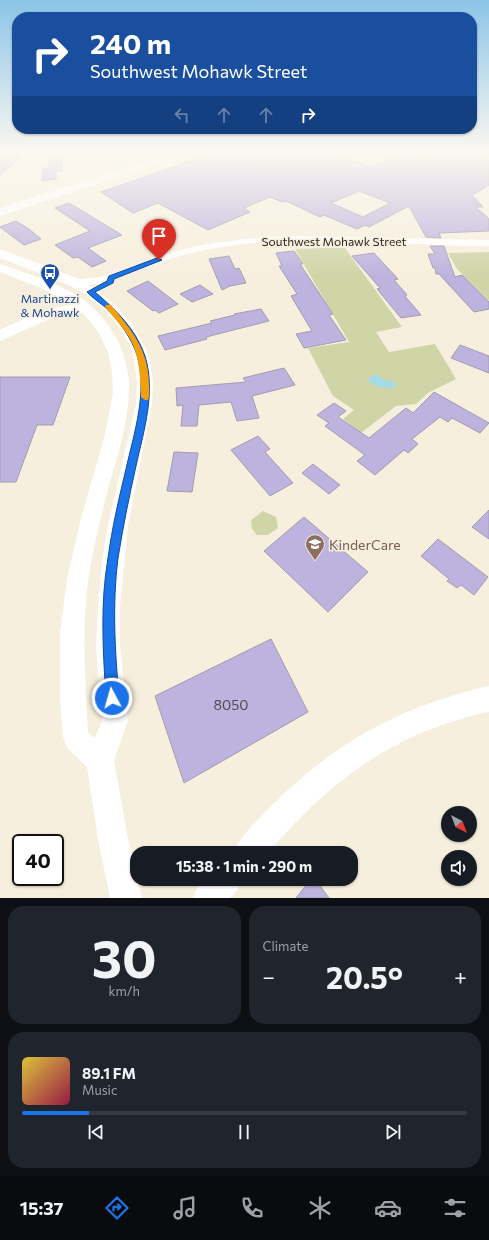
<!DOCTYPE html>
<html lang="en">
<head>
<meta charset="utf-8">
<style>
  body { margin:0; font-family:Commissioner,sans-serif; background:#20242c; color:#f1f3f6; height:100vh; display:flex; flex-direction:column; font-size:15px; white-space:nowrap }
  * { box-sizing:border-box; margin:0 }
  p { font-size:13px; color:#9ea1a6 }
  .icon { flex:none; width:22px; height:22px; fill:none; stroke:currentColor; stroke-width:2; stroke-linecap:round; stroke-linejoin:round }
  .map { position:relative; height:898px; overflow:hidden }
  .details { display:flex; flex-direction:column; gap:8px; padding:8px; background:#0d0f14; flex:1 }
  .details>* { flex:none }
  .banner { position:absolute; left:12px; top:12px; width:465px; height:122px; border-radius:16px; box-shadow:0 1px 3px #0004; background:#1a4fa0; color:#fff; overflow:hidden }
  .needle { width:26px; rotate:138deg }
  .controls { position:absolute; left:441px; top:806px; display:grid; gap:8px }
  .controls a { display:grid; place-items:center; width:36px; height:36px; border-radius:50%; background:#171b24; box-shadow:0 1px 3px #0004; font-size:20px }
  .speed { position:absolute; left:12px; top:834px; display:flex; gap:8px; font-size:20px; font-weight:700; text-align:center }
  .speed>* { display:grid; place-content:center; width:52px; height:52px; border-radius:50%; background:#171b24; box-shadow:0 1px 3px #0004; line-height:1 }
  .speed .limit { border:2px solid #111; border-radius:6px; background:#fff; color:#111 }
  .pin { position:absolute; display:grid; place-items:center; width:34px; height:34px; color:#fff; margin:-41px -17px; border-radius:50% 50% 50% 0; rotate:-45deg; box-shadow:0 0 4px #0007 }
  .pin .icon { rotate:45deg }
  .me { position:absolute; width:44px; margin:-22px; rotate:354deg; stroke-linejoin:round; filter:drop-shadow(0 0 3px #0008) }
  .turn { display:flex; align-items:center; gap:14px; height:84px; padding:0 12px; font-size:18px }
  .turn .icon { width:52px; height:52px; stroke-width:2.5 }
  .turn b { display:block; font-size:28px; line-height:34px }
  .lanes { display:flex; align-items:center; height:38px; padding:0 12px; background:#0003; justify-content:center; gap:20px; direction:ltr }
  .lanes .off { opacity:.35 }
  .big { font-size:30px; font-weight:700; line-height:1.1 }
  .details .widget { flex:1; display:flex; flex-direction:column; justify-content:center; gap:6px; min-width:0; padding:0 14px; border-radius:16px; background:#20242c }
  .details .dial { align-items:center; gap:0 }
  .dial b { font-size:52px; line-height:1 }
  .song { display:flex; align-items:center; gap:12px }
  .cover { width:48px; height:48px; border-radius:6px; background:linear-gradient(135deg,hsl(50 70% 55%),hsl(340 70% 35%)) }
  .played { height:4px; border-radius:2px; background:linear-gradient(90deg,#1a73e8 15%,#363941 15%) }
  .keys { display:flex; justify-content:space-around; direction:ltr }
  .heat { display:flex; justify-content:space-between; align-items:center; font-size:22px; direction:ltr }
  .details .tiles { flex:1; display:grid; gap:8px; grid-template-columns:1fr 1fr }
  .widget:last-child { grid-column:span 2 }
  .trip { position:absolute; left:130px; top:846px; width:228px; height:40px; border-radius:16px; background:#171b24; box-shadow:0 1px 3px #0004; font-weight:700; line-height:40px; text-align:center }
  .tab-bar { display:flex; height:64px; justify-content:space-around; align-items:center; background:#090b0e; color:#9ea1a6 }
  .tab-bar .icon { width:28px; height:28px }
  .tab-bar .selected { color:#1a73e8 }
  .tab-bar b { font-size:18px; color:#f1f3f6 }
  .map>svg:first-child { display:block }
</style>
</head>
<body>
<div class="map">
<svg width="489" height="898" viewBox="0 0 489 898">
  <rect width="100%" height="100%" fill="#f7efde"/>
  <!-- green -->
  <g fill="#d0d5a8">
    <polygon points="322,248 345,248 402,327 376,332 389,352 435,344 456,379 428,393 416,404 396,406 361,433 343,419 354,410 333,396 308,348 349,342 295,249"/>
    <polygon points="489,252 489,301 457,269 448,253"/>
    <polygon points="263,511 276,517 278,528 268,535 257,535 252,529 251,520"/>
  </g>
  <!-- water -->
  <polygon fill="#a2dce9" points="375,374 384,380 395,382 395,388 379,387 367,380"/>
  <!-- building -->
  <g fill="#bdb3de" stroke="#a19dae" fill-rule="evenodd">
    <polygon points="51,151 63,151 62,171 56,171 56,179 42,181 43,168 49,168"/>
    <path d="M194 151H322L371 167 409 151 423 156 435 151H489V155L482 158 489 161V185L472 195 483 207H476L489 219V231L439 233 441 238 426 237 409 206 369 227 365 225 357 229 324 215 320 217 286 201 282 202 270 197 244 208 250 212 208 230 158 203 133 213 101 192 196 159ZM359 191 390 203 363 217 331 203Z"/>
    <polygon points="0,155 22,157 0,175"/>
    <polygon points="69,203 122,235 88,248 106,261 92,267 78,257 73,258 55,245 90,231 55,208"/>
    <polygon points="16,221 29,229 41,239 24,245 0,227"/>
    <polygon points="430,246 444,246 455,277 462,275 489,302 489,309 474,312 439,274 436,274 435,268 433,268 428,254 435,254"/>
    <polygon points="294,251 303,264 300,264 333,314 329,315 346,340 304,348 296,334 312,331 291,296 297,294 279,266 282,266 276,253"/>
    <polygon points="374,253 398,279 394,280 407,295 405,296 421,315 401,318 377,289 380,288 352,256"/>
    <polygon points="229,256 235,269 239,268 246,283 230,286 222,290 209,259"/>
    <polygon points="148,281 178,304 159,313 155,310 153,311 127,291"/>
    <polygon points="200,285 213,294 192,302 180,294"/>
    <polygon points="261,309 269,321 206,337 207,339 165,350 158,336 212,323 210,321 235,315 234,314"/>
    <polygon points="460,345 489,356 489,373 451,358"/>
    <polygon points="284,368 295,385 252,396 259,418 237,421 231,402 199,405 197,426 181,426 183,405 177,406 176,388 246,382 243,378"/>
    <polygon points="0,377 70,377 53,425 37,425 16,482 0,482"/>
    <polygon points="434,392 489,423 480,433 452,418 448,422 440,417 412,439 418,444 408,453 404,450 375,475 357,461 365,455 325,426 329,423 317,415 334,403 346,411 338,417 369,438 406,408 413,413"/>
    <polygon points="258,436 270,449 265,452 293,483 270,496 231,450"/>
    <polygon points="174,452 198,453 192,492 167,491"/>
    <polygon points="313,464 340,485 329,494 302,473"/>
    <polygon points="489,510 489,539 472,527"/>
    <polygon points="304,517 368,572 328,612 264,551"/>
    <polygon points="438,539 488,577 474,595 461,585 457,588 447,581 449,579 421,556"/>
    <polygon points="271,639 308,712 184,783 155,696"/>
    <polygon points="311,879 315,879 329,898 296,898"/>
  </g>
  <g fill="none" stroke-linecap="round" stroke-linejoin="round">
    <!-- minor -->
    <g fill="#fff" fill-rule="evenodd">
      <polygon points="136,151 145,151 163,160 162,162 156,162"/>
      <path d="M294 236 489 240V246C397 246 295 231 205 250 190 253 175 257 161 262 146 267 82 295 72 283 77 277 93 279 101 277 125 270 149 259 173 252 213 241 253 238 294 236Z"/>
    </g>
    <!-- tertiary -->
    <g fill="#fff" fill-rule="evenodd">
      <path d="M0 249 77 278 97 290 115 305 131 323 145 347 150 361 153 382 152 404 128 525 120 607V646L128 721 114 760 128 839 142 898H110L98 839 87 767 68 749 63 737 60 700V633L67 579 80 522 105 435 113 392 112 372 108 352 99 333 83 313 56 316 0 341V330C24 319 46 307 73 305L43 289 0 272V264C10 267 19 271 29 274 45 280 61 286 76 295 109 315 131 354 129 394 127 426 117 458 108 489 101 515 95 542 90 568 81 623 85 676 88 732L95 738 102 721 96 646 98 607 102 561 108 525 136 404 137 382 134 361 131 347 120 328 106 311 87 295 67 284 0 258Z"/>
      <path d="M489 686V712C475 714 462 719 448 723 374 747 318 794 268 853H233C241 835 257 820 271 806 322 756 371 723 439 700 456 695 472 689 489 686Z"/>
      <polygon points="205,879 241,879 237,890 230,898 193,898 198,887"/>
    </g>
    <!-- secondary -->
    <polygon fill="#fff" fill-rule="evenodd" points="177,151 192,151 191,153 0,216 0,208"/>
  </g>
  <!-- sky -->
  <linearGradient id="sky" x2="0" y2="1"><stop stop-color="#8cc4e8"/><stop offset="0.55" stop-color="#fbf8f0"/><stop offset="1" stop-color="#fbf8f0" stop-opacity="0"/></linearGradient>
  <rect width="489" height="277" fill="url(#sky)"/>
  <!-- route -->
  <path fill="#1a73e8" stroke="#114b97" d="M157 258 162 260 114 279 113 283 95 292C115 309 136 329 145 356 156 392 144 430 136 466 129 497 123 527 118 558 112 605 115 651 119 698L117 702 112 704 108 702 106 698C103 651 100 604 108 558 112 528 119 498 126 469 134 433 148 392 137 355 132 340 121 323 110 312 103 304 93 299 87 292L107 281 109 276Z"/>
  <!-- slow -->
  <path fill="#f59e0b" d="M106 305H111C132 331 148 349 149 384 149 389 150 395 148 400H145L141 397C140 377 140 355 129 337 122 326 113 317 105 307Z"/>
  <!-- icons -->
  <defs>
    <g id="bus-pin" transform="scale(1)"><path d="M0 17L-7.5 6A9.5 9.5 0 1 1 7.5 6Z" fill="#1a4fb4" stroke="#f7efde"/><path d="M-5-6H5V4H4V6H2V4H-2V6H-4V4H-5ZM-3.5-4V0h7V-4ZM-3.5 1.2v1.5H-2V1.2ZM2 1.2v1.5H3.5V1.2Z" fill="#fff"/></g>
    <g id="school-pin" transform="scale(1)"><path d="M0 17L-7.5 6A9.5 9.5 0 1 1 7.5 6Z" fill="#8d6e63" stroke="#f7efde"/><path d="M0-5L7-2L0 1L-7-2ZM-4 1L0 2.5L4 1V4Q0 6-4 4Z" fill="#fff"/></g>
  </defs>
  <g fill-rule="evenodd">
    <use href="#bus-pin" x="50" y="273"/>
    <use href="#school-pin" x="315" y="544"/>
  </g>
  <g text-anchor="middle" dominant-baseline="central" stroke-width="3" stroke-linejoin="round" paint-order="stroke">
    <!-- far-street labels -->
    <g font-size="12" fill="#2a2720" stroke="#f7efde">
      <text x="334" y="241">Southwest Mohawk Street</text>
    </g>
    <!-- far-transit labels -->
    <g font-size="12" fill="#164399" stroke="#f7efde">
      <text x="50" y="298">Martinazzi<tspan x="50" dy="14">&amp; Mohawk</tspan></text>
    </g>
    <!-- education labels -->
    <g font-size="14" fill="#785e54" stroke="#f7efde" text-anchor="start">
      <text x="329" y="544">KinderCare</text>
    </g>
    <!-- near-number labels -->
    <g font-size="14" fill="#4f4a50">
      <text x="231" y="704">8050</text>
    </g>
  </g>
</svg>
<div class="controls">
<a><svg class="needle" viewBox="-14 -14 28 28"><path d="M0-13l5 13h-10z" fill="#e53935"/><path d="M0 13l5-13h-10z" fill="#9ea1a6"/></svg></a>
<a><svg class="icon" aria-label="sound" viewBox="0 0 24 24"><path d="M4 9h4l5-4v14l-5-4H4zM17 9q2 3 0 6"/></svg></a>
</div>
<div class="speed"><div class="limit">40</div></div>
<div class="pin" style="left:159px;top:260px;background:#d93025"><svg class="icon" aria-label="arrive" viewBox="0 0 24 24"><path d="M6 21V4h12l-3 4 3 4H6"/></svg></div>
<svg class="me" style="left:112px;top:698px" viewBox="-20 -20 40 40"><circle r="17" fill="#1a73e8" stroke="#fff" stroke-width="3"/><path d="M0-11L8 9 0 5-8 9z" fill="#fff"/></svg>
<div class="trip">15:38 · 1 min · 290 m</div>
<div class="banner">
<div class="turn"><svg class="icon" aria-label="right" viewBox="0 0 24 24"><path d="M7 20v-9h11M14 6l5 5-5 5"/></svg><div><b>240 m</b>Southwest Mohawk Street</div></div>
<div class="lanes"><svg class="icon off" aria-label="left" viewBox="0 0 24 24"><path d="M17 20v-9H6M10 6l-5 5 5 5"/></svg><svg class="icon off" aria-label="ahead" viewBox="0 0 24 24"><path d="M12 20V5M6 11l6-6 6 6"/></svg><svg class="icon off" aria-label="ahead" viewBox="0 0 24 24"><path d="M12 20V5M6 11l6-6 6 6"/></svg><svg class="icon" aria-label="right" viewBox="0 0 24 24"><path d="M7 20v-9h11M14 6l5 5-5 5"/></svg></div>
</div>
</div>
<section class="details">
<div class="tiles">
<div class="widget dial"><b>30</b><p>km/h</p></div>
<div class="widget"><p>Climate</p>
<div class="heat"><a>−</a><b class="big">20.5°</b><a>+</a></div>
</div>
<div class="widget">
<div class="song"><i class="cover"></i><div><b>89.1 FM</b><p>Music</p></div></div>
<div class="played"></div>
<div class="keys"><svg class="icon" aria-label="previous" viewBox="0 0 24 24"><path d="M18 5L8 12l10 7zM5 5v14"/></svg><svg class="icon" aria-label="pause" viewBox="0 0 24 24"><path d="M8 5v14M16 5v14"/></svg><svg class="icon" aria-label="next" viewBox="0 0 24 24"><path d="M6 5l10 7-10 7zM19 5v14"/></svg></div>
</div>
</div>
</section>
<nav class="tab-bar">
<b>15:37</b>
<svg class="icon selected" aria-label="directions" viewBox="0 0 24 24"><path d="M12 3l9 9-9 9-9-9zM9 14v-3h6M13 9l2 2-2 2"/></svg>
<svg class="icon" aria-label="music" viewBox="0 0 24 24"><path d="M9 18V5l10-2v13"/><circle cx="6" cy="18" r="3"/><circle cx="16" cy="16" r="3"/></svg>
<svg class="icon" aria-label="phone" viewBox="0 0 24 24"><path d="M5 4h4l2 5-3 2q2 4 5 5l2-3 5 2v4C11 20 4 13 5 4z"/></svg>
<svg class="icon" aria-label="climate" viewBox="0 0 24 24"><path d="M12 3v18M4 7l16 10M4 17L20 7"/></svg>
<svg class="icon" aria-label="car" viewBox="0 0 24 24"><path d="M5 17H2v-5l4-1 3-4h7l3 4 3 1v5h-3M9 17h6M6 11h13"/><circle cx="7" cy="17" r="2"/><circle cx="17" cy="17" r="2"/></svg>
<svg class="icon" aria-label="filters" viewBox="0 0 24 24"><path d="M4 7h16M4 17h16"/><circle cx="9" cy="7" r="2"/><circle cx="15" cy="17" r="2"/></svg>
</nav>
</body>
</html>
